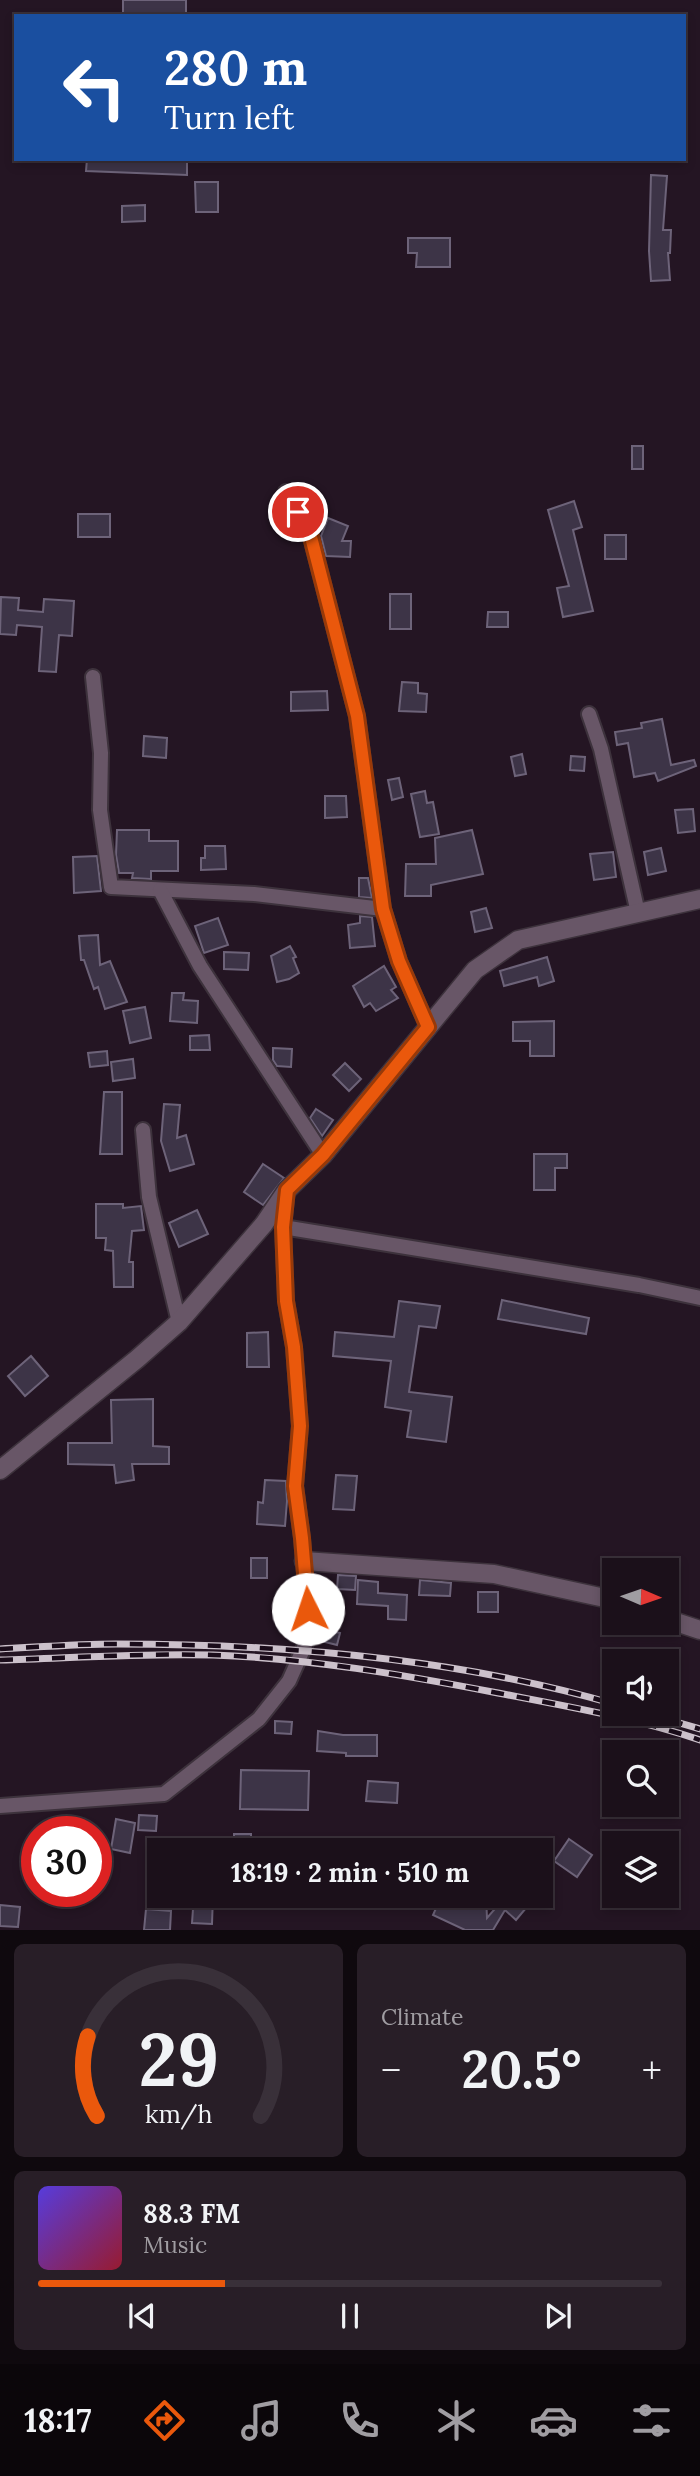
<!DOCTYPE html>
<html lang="en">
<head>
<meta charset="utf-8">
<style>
  body { margin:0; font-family:Lora,serif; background:#281e27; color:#f1f3f6; height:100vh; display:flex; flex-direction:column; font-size:26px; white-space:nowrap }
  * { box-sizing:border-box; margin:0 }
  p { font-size:23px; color:#a09da2 }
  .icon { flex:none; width:38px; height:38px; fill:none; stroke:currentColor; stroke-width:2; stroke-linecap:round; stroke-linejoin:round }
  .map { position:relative; height:1930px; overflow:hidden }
  .drawer { display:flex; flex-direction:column; gap:14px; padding:14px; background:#0f090e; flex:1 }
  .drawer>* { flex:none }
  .banner { position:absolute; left:14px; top:14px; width:672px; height:147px; border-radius:0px; box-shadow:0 4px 10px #0003,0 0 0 2px #393039; background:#1a4fa0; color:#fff; overflow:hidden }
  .needle { width:46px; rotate:92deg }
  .controls { position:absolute; left:602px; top:1558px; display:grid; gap:14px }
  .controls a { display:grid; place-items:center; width:77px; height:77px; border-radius:0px; background:#1b101a; box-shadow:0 4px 10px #0003,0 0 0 2px #393039; font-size:35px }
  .speed { position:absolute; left:21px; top:1816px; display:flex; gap:14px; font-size:35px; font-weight:700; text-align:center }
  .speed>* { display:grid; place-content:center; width:91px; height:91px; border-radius:50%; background:#1b101a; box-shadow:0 4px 10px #0003,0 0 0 2px #393039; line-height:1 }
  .speed .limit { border:10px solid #d22; background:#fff; color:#111 }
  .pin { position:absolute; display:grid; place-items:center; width:60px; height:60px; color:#fff; margin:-30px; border:4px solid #fff; border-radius:50%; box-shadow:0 2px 7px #0007 }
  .me { position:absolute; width:77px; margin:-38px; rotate:356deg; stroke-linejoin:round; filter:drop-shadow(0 0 5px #0008) }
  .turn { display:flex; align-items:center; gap:24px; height:147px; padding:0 35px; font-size:32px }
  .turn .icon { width:91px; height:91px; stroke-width:2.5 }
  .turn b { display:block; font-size:49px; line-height:60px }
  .big { font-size:52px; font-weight:700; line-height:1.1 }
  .drawer .card { flex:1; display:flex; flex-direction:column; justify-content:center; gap:10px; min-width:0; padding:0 24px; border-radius:10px; background:#281e27 }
  .drawer .dial { align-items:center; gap:0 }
  .dial svg { height:182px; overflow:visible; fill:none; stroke:#393039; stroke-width:7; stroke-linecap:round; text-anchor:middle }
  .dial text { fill:#f1f3f6; stroke:none }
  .song { display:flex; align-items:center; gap:21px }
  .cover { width:84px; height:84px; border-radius:10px; background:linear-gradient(135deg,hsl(250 70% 55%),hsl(350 70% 35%)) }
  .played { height:7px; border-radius:4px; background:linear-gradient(90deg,#ea580c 30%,#393039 30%) }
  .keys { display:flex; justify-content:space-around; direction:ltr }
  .heat { display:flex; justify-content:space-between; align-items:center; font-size:38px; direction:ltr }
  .drawer .tiles { flex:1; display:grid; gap:14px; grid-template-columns:1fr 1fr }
  .card:last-child { grid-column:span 2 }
  .trip { position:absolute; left:147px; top:1838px; width:406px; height:70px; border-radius:0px; background:#1b101a; box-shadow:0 4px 10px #0003,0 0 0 2px #393039; font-weight:700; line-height:70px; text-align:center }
  .dock { display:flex; height:112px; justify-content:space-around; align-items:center; background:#0b060a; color:#a09da2 }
  .dock .icon { width:49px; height:49px }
  .dock .current { color:#ea580c }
  .dock b { font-size:32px; color:#f1f3f6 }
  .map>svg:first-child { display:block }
</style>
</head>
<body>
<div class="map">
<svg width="700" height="1930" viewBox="0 0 700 1930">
  <rect width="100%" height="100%" fill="#241523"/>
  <!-- building -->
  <g fill="#3d3447" stroke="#6d6379" stroke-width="2">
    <polygon points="123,0 186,0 186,15 123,16"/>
    <polygon points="87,159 187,159 187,175 86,171"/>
    <polygon points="651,175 667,176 663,230 671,230 670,253 668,253 670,280 651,281 649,251"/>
    <polygon points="195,182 218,182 218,212 196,212"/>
    <polygon points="145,205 145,221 122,222 122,206"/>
    <polygon points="408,238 450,238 450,267 416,267 417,253 408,253"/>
    <rect x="632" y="446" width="11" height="23"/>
    <polygon points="574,501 582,527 573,530 593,611 563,617 557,588 569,586 548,510"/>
    <rect x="78" y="514" width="32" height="23"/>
    <polygon points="328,518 348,526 342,541 351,541 350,557 326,556 321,536"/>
    <rect x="605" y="535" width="21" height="24"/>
    <rect x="390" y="594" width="21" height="35"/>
    <polygon points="1,597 19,598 18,610 43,612 44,599 74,601 72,636 59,635 56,672 39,671 42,627 17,625 16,635 0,634"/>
    <polygon points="488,612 508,612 508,627 487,627"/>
    <polygon points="402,682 418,683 418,693 427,694 426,712 399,711"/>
    <polygon points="327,691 328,710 291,711 291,692"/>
    <polygon points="662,719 671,765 694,760 696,766 658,781 655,773 634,777 628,743 617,745 615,732 642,728 641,723"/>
    <polygon points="144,736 167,738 166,758 143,756"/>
    <polygon points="522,754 526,774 515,776 511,757"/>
    <polygon points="571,756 585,757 584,771 570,770"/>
    <polygon points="399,778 403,797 392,800 388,780"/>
    <polygon points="425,791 427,803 433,802 439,834 420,837 411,794"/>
    <polygon points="325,796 346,796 347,817 325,818"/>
    <polygon points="693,809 695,831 678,833 675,810"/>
    <polygon points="117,830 149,830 149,841 178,841 178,871 151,871 151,879 132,878 133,873 119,873 116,855"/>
    <polygon points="472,830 483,874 431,885 431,896 405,896 406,864 436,864 435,838"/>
    <polygon points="205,846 225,846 226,869 201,870 201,858 205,858"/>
    <polygon points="661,848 666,871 648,875 644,852"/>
    <polygon points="613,852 616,877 594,880 590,854"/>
    <polygon points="97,856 101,891 74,893 73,857"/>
    <polygon points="359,878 368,878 372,898 359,897"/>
    <polygon points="486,908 492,928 475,932 471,912"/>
    <polygon points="360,916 372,917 375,946 350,948 348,925 360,923"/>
    <polygon points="218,918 228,945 204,953 195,926"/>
    <polygon points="98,935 100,965 110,961 127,1002 105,1009 98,987 94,989 84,960 81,960 79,936"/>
    <polygon points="290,946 296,957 293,958 299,973 289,979 277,982 271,956"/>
    <polygon points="224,952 249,953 248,970 224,969"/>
    <polygon points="547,957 554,981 539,986 537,977 504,986 500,971"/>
    <polygon points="384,966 396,987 391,990 398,998 376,1011 370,1003 364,1007 353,986"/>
    <polygon points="172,993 184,993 183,1000 198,1001 197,1023 170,1021"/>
    <polygon points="145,1007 151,1038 130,1043 123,1011"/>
    <polygon points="554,1021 554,1056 530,1056 530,1041 513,1041 513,1022"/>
    <polygon points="209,1035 210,1050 190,1050 190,1036"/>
    <polygon points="273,1048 292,1049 291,1067 277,1066 273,1060"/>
    <polygon points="107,1051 108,1065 90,1067 88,1053"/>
    <polygon points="133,1059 135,1078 113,1081 111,1062"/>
    <polygon points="345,1063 361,1079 349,1091 333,1075"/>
    <polygon points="104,1092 122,1092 122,1154 100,1154"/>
    <polygon points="164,1104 180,1105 177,1138 186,1135 194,1164 170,1171 161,1141"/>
    <polygon points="316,1109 333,1120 322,1136 310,1118"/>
    <polygon points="534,1154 567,1154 567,1168 555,1168 555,1190 534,1190"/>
    <polygon points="263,1164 284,1178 263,1205 244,1192"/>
    <polygon points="96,1204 123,1204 123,1208 141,1206 144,1230 132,1231 129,1262 133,1262 133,1287 114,1287 113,1251 105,1250 106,1238 96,1238"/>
    <polygon points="197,1210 208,1234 179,1247 169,1223"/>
    <polygon points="502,1300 589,1318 586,1334 498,1319"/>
    <polygon points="399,1301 440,1306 436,1328 419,1326 409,1392 452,1397 446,1442 407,1437 411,1411 385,1407 391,1361 333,1356 335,1332 394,1337"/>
    <polygon points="268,1332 269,1367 247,1367 247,1333"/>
    <polygon points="31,1356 48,1376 25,1396 8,1376"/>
    <polygon points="153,1399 153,1446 169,1447 169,1464 132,1464 134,1480 116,1483 114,1465 68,1464 68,1443 112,1443 111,1400"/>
    <polygon points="336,1475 357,1476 354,1510 333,1509"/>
    <polygon points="265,1480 286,1481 287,1501 285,1526 257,1524 258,1502 263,1503"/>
    <rect x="251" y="1558" width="16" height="20"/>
    <polygon points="338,1575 356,1576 355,1590 337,1589"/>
    <polygon points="358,1580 378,1582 378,1593 407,1595 406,1620 388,1619 388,1606 357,1604"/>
    <polygon points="420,1580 451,1583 450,1596 419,1595"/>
    <rect x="478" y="1592" width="20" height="20"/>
    <polygon points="323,1629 340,1633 337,1645 321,1641"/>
    <polygon points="275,1721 292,1722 291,1734 275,1733"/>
    <polygon points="318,1731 343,1735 377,1735 377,1756 346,1756 346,1753 317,1751"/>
    <polygon points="241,1770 309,1771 308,1810 240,1809"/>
    <polygon points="368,1781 398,1783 397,1803 366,1801"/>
    <polygon points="139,1815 157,1816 156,1831 138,1830"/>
    <polygon points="116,1819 135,1823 130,1853 111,1849"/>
    <rect x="234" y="1834" width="17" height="16"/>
    <polygon points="569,1839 592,1855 577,1877 554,1861"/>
    <polygon points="194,1895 213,1895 212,1924 192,1923"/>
    <polygon points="460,1895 486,1895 487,1918 507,1895 537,1895 516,1920 505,1910 493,1930 465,1930 433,1915 441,1897 460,1906"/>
    <polygon points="0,1905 20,1907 18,1927 0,1926"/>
    <polygon points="146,1909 171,1911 170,1930 144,1930"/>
  </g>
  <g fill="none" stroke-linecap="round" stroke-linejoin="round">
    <!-- minor casing -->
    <g stroke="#3d323c" stroke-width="18">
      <g id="minor">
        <polyline points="286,492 310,533 357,716 383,909 399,961 428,1027"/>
        <polyline points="93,677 101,753 100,810 111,887 254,894 383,909"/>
        <polyline points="589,714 601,749 638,913"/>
        <polyline points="160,890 200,966 323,1155"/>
        <polyline points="143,1130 149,1197 179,1322"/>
        <polyline points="283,1227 639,1285 700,1298"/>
        <polyline points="0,1806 164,1794 259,1719 289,1681 310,1634 302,1538 295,1486 300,1426 294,1347 286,1301 283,1227 287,1190"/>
      </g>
    </g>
    <!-- tertiary casing -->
    <g stroke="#3d323c" stroke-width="21">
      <g id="tertiary">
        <polyline points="0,1470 137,1359 179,1322 264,1224 287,1190 323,1155 475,970 518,940 700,899"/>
        <polyline points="304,1561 494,1574 614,1600"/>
        <polyline points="667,1619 700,1630"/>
      </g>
    </g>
    <!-- minor -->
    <use href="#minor" stroke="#685667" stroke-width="14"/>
    <!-- tertiary -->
    <use href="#tertiary" stroke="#685667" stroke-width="18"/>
    <!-- rail casing -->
    <g stroke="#ccc1cb" stroke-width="7">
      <g id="rail">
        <path d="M0 1649C39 1647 78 1644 116 1644 280 1644 456 1658 614 1704"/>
        <path d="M0 1660C71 1658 142 1653 213 1655 308 1658 404 1675 498 1693 565 1706 635 1718 700 1740"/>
        <polyline points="645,1713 700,1729"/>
      </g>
    </g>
    <!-- rail -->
    <use href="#rail" stroke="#1a0c1a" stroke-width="4.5" stroke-dasharray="13" stroke-linecap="butt"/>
  </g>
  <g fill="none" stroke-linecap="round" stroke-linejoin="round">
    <!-- route casing -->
    <g stroke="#983908" stroke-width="18">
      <polyline id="route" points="298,512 310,533 357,716 383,909 399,961 428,1027 323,1155 287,1190 283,1227 286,1301 294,1347 300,1426 295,1486 302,1538 308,1609"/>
    </g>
    <!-- route -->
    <use href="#route" stroke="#ea580c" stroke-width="12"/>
  </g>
</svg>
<div class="controls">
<a><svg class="needle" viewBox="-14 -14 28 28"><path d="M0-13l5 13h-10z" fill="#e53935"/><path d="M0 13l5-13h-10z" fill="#a09da2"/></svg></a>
<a><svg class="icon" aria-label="sound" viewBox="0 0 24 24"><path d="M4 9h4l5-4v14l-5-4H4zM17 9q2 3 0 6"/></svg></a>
<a><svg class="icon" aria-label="search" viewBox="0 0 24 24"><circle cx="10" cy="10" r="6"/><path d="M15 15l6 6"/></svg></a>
<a><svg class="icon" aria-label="layers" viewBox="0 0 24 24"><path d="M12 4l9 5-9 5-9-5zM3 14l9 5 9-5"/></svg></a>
</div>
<div class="speed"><div class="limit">30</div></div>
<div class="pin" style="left:298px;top:512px;background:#d93025"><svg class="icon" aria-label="arrive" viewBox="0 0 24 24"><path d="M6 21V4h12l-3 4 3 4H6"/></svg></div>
<svg class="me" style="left:308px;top:1609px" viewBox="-20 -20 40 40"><circle r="19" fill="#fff"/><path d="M0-13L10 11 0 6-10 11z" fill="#ea580c"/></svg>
<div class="trip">18:19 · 2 min · 510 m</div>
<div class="banner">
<div class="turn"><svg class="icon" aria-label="left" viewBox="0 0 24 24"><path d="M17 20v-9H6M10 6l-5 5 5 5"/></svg><div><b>280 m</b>Turn left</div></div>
</div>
</div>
<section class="drawer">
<div class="tiles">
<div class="card dial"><svg viewBox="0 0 100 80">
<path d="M14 69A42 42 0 1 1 86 69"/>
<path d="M14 69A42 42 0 0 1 10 34" stroke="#ea580c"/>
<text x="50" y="56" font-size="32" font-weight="700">29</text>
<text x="50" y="72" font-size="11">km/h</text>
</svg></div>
<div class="card"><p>Climate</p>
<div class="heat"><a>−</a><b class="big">20.5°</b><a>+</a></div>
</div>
<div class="card">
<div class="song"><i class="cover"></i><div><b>88.3 FM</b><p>Music</p></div></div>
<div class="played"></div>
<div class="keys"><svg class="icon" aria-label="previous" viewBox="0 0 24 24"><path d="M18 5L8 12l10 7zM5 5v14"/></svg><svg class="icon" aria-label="pause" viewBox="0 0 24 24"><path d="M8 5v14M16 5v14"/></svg><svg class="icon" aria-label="next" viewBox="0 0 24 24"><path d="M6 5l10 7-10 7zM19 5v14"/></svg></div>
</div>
</div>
</section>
<nav class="dock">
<b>18:17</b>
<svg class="icon current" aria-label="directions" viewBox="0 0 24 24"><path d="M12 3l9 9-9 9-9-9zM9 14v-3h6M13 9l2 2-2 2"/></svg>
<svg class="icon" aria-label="music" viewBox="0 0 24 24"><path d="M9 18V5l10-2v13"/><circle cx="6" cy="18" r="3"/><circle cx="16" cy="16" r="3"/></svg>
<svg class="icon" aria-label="phone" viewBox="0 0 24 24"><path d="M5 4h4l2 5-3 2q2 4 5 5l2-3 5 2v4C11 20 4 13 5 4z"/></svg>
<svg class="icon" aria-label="climate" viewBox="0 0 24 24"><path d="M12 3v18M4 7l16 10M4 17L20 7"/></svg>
<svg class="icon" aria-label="car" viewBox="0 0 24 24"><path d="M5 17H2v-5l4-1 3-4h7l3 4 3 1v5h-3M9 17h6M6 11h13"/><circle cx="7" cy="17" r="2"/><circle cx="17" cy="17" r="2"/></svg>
<svg class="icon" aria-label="filters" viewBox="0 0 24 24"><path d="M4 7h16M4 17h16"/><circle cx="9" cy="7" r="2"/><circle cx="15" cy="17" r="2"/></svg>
</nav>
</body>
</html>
